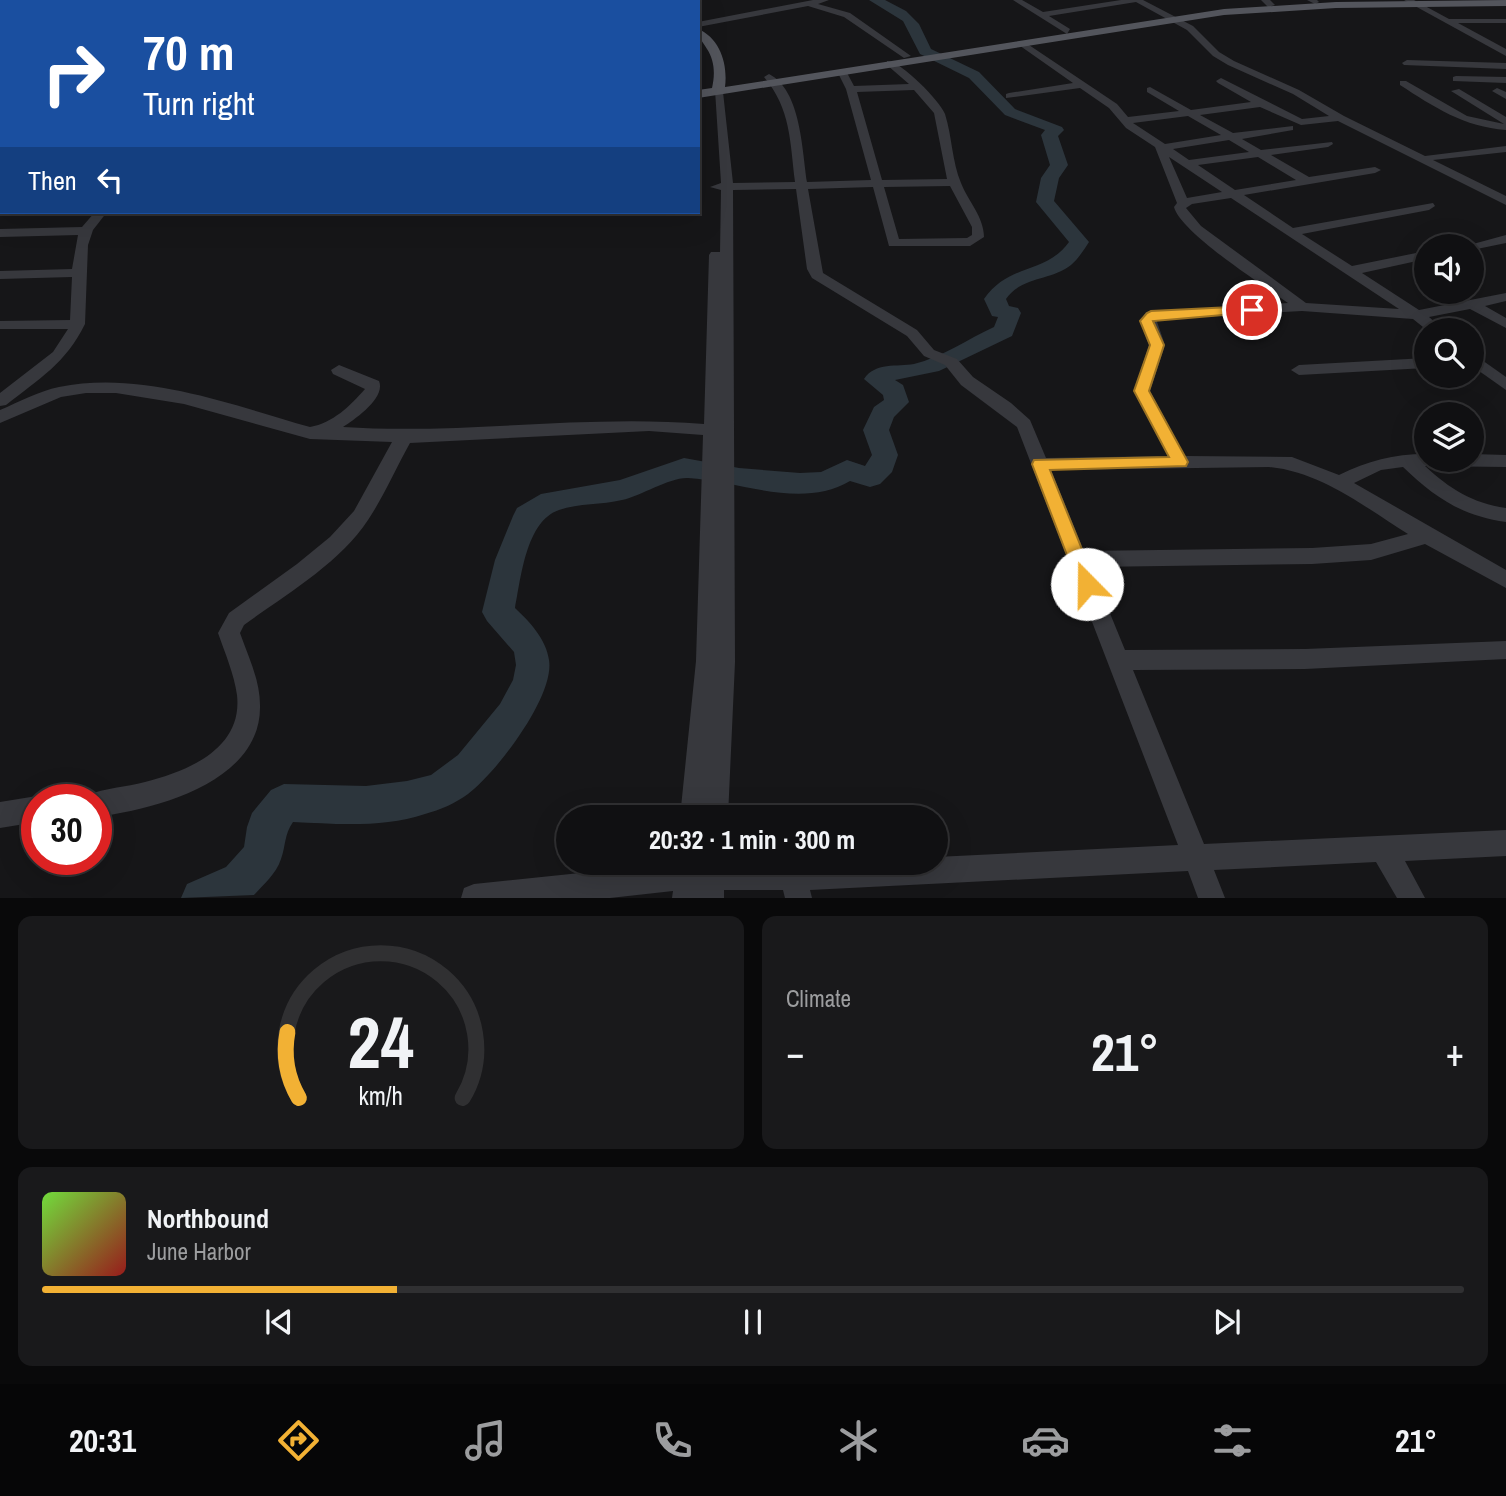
<!DOCTYPE html>
<html lang="en">
<head>
<meta charset="utf-8">
<style>
  body { margin:0; font-family:"Archivo Narrow",sans-serif; background:#19191b; color:#f1f3f6; height:100vh; display:flex; flex-direction:column; font-size:26px; white-space:nowrap }
  * { box-sizing:border-box; margin:0 }
  p { font-size:23px; color:#9c9d9f }
  .icon { flex:none; width:38px; height:38px; fill:none; stroke:currentColor; stroke-width:2; stroke-linecap:round; stroke-linejoin:round }
  .map { position:relative; height:898px; overflow:hidden }
  .panel { display:flex; flex-direction:column; gap:18px; padding:18px; background:#09090a; flex:1 }
  .panel>* { flex:none }
  .banner { position:absolute; left:0px; top:0px; width:700px; height:214px; box-shadow:0 7px 28px #0002,0 0 0 2px #303032; background:#1a4fa0; color:#fff; overflow:hidden }
  .buttons { position:absolute; left:1414px; top:234px; display:grid; gap:14px }
  .buttons a { display:grid; place-items:center; width:70px; height:70px; border-radius:50%; background:#101012; box-shadow:0 7px 28px #0002,0 0 0 2px #303032; font-size:35px }
  .speed { position:absolute; left:21px; top:784px; display:flex; gap:14px; font-size:35px; font-weight:700; text-align:center }
  .speed>* { display:grid; place-content:center; width:91px; height:91px; border-radius:50%; background:#101012; box-shadow:0 7px 28px #0002,0 0 0 2px #303032; line-height:1 }
  .speed .limit { border:10px solid #d22; background:#fff; color:#111 }
  .pin { position:absolute; display:grid; place-items:center; width:60px; height:60px; color:#fff; margin:-30px; border:4px solid #fff; border-radius:50%; box-shadow:0 2px 7px #0007 }
  .me { position:absolute; width:77px; margin:-38px; rotate:338deg; stroke-linejoin:round; filter:drop-shadow(0 0 5px #0008) }
  .turn { display:flex; align-items:center; gap:24px; height:147px; padding:0 28px; font-size:32px }
  .turn .icon { width:91px; height:91px; stroke-width:2.5 }
  .turn b { display:block; font-size:49px; line-height:60px }
  .then { display:flex; align-items:center; height:66px; padding:0 28px; background:#0003; gap:14px; font-size:26px }
  .big { font-size:52px; font-weight:700; line-height:1.1 }
  .panel .widget { flex:1; display:flex; flex-direction:column; justify-content:center; gap:10px; min-width:0; padding:0 24px; border-radius:14px; background:#19191b }
  .panel .dial { align-items:center; gap:0 }
  .dial svg { height:182px; overflow:visible; fill:none; stroke:#303032; stroke-width:7; stroke-linecap:round; text-anchor:middle }
  .dial text { fill:#f1f3f6; stroke:none }
  .song { display:flex; align-items:center; gap:21px }
  .cover { width:84px; height:84px; border-radius:10px; background:linear-gradient(135deg,hsl(100 70% 55%),hsl(0 70% 35%)) }
  .played { height:7px; border-radius:4px; background:linear-gradient(90deg,#f2b134 25%,#303032 25%) }
  .keys { display:flex; justify-content:space-around; direction:ltr }
  .heat { display:flex; justify-content:space-between; align-items:center; font-size:38px; direction:ltr }
  .panel .tiles { flex:1; display:grid; gap:18px; grid-template-columns:1fr 1fr }
  .widget:last-child { grid-column:span 2 }
  .trip { position:absolute; left:556px; top:805px; width:392px; height:70px; border-radius:35px; background:#101012; box-shadow:0 7px 28px #0002,0 0 0 2px #303032; font-weight:700; line-height:70px; text-align:center }
  .menu { display:flex; height:112px; justify-content:space-around; align-items:center; background:#060607; color:#9c9d9f }
  .menu .icon { width:49px; height:49px }
  .menu .on { color:#f2b134 }
  .menu b { font-size:32px; color:#f1f3f6 }
  .map>svg:first-child { display:block }
</style>
</head>
<body>
<div class="map">
<svg width="1506" height="898" viewBox="0 0 1506 898">
  <rect width="100%" height="100%" fill="#161618"/>
  <g fill="none" stroke-linecap="round" stroke-linejoin="round">
    <!-- river -->
    <path fill="#2c353c" fill-rule="evenodd" d="M869 0H885L906 11 919 24 931 49 979 72 1015 109 1062 127 1064 130 1058 136 1068 165 1059 178 1054 201 1089 242C1084 250 1078 259 1071 265 1051 281 1022 276 1006 299L1009 306 1018 308 1021 313 1012 336 939 371 895 380 903 385 909 402 894 417 889 430 898 455 892 472 880 484 870 487 850 481C801 510 740 481 688 478 670 477 641 496 622 500 602 505 579 503 559 510 526 521 521 578 515 608 530 622 546 639 549 660 555 696 496 773 468 794 456 803 440 810 425 814 383 828 337 824 293 822 284 835 286 845 281 859 276 874 264 884 254 895L181 898 187 884 226 867 244 847 247 827 252 813 271 790 284 784 366 786 407 781 431 775 458 755 500 704 513 680 516 665 514 652 487 621 482 612 495 560 513 516 517 508 541 494 620 480 684 458 739 468 800 473 821 472 847 460 865 466 872 455 863 430 874 407 884 400 883 395 864 379C875 362 897 367 914 364 942 357 968 339 994 327L998 317 992 316 984 299C1010 262 1045 275 1069 242L1036 202 1041 178 1050 165 1041 135 1045 130 1005 115 969 78 920 54 903 21Z"/>
    <!-- minor -->
    <g fill="#37383d" fill-rule="evenodd">
      <polygon points="5,0 27,0 30,2 7,2"/>
      <polygon points="36,0 47,0 34,2"/>
      <polygon points="111,0 131,0 134,2 113,2"/>
      <polygon points="160,0 170,0 158,2"/>
      <polygon points="348,0 356,0 358,2 349,2"/>
      <polygon points="407,0 415,0 417,2 408,2"/>
      <polygon points="472,0 480,0 482,2 473,2"/>
      <polygon points="505,0 514,0 516,2 506,2"/>
      <polygon points="548,0 563,0 545,2"/>
      <polygon points="599,0 616,2 596,2"/>
      <polygon points="813,0 829,0 818,4 850,13 911,56 904,58 844,17 808,6 698,27 698,22"/>
      <path d="M1013 0H1022L1043 12 1121 0H1143L1193 26 1219 52 1234 61 1299 90 1344 116 1425 156 1506 146V152L1433 160 1506 196V205L1338 121 1301 125 1260 107 1200 115 1233 133 1293 126V130L1242 139 1261 150 1332 142 1333 144 1328 147 1271 155 1309 177 1375 167 1381 170 1375 173 1244 195 1293 228 1433 203 1435 206 1429 210 1302 234 1352 266 1426 251V259L1362 273 1419 310 1506 293V301L1485 306 1506 318V328L1470 309 1429 317 1445 331H1428L1413 319 1302 311 1156 319 1165 345 1150 391 1185 456 1292 457 1339 475C1368 461 1393 454 1426 454V460H1472V454L1506 455V467L1425 466C1450 489 1472 503 1506 508V522C1462 516 1434 497 1403 467L1381 470 1354 483 1506 570V588L1425 544 1371 560 1312 564 1091 567 1125 650 1305 649 1506 641V659L1305 669 1133 670 1204 844 1506 830V856L1405 861 1425 898H1397L1376 862 1214 870 1225 898H1198L1188 871 810 890 812 898H785L783 890H724V898H672L673 891 610 898H461L464 888 474 884 676 863H936V857L1178 845 1017 427 961 385 945 365 924 356 907 336 812 278 807 269 796 189 733 190 735 662 728 817H680L696 661 703 435 649 431 410 443C396 468 384 496 368 520 339 564 285 595 244 625L240 633C248 656 260 680 260 705 262 782 156 809 96 817V800H85L87 795C105 788 126 787 145 782 188 771 243 749 237 695 234 674 225 653 218 633L229 613 297 564 330 537 354 511 392 442 310 439 184 404 116 393H86L61 397 0 423V410C19 402 39 391 59 387 142 370 232 405 310 427 333 423 350 406 365 389L333 374 331 370 339 365 379 381C386 398 355 419 343 427 463 435 583 414 704 424L709 255 711 252H720L721 190 710 187 721 183 715 90 723 92 733 183 795 182C790 142 791 109 764 77L769 74C801 90 802 150 807 182L871 180 846 89 837 71 845 69 854 86 909 84 887 65V61C900 60 940 101 945 114 952 136 952 162 961 183 968 201 984 217 984 237L970 246H889L873 187 808 189 823 273 917 330 934 350 957 359 973 377 1011 403 1030 420 1046 458 1168 456 1134 391 1149 345 1140 321 1146 312 1288 303C1263 285 1181 233 1174 207L1177 203 1155 147 1126 128 1109 108 1080 88 1006 98V94L1009 93 1073 83 1016 43 1023 41 1117 104 1128 117 1179 111 1147 92V88L1150 87 1191 110 1251 102 1218 83 1216 81 1221 78 1302 119 1329 116 1293 94 1228 65 1213 56 1187 30 1136 2 1049 16 1070 29 1067 34ZM914 90 934 113 947 179 882 180 857 92ZM1188 116 1221 135 1165 144 1133 123ZM1229 140 1249 152 1189 160 1173 149ZM1169 157 1222 192 1187 198ZM1258 157 1296 180 1235 190 1198 165ZM950 186 972 227V235L967 238 899 239 884 187ZM1231 198 1399 309 1306 303 1201 226 1186 208 1192 204ZM1269 467C1321 472 1365 507 1408 534L1371 544 1312 548 1084 551 1051 470Z"/>
      <polygon points="1261,0 1270,0 1275,5 1268,7"/>
      <polygon points="1307,0 1317,0 1319,2 1315,4"/>
      <polygon points="1404,0 1414,0 1449,19 1506,19 1506,23 1458,23 1506,49 1506,56"/>
      <polygon points="0,13 2,13 0,18"/>
      <polygon points="0,27 2,27 0,33"/>
      <polygon points="2,46 2,52 0,53 0,47"/>
      <polygon points="1407,60 1506,63 1506,69 1404,65 1402,63"/>
      <rect x="0" y="61" width="2" height="6"/>
      <polygon points="1456,76 1506,77 1506,83 1453,81 1453,77"/>
      <path d="M1400 81H1406L1467 116 1504 124 1451 91 1459 89 1506 117V130C1464 127 1434 107 1400 85Z"/>
      <polygon points="1497,88 1506,92 1506,99 1492,91"/>
      <polygon points="0,146 2,146 0,153"/>
      <rect x="0" y="191" width="2" height="8"/>
      <path d="M95 212H107L93 230 88 245 85 324C66 363 39 379 6 405L0 406V393L53 352 68 329H0V321L70 320 72 277 0 279V271L72 269 78 235 0 237V229L82 227Z"/>
      <polygon points="1506,235 1506,243 1472,250 1472,247 1462,247"/>
      <polygon points="1472,353 1506,377 1506,390 1472,366"/>
      <polygon points="1426,358 1426,368 1299,375 1291,370 1299,365"/>
      <polygon points="37,796 45,800 37,800 37,822 0,828 0,802"/>
    </g>
    <!-- major -->
    <g fill="#53555c" fill-rule="evenodd">
      <polygon points="649,0 661,0 662,2 650,2"/>
      <path d="M1506 0V6L1336 8 1224 15 698 98V90L712 88C715 75 715 61 707 49 702 40 698 39 698 29 720 38 728 64 725 87L1224 9 1336 2Z"/>
      <rect x="0" y="75" width="2" height="8"/>
    </g>
    <!-- highway -->
    <g fill="#63666e" fill-rule="evenodd">
      <polygon points="227,0 241,0 225,2"/>
      <polygon points="273,0 288,0 271,2"/>
      <rect x="0" y="67" width="2" height="8"/>
      <polygon points="0,95 2,95 0,104"/>
      <polygon points="2,121 2,131 0,132 0,122"/>
    </g>
  </g>
  <!-- route -->
  <polygon fill="#f2b134" stroke="#9d7322" stroke-width="2" points="1252,306 1257,307 1257,312 1153,321 1164,345 1149,391 1188,462 1186,466 1050,470 1096,584 1093,589 1087,592 1080,589 1032,464 1034,460 1169,457 1134,391 1150,345 1140,321 1147,313 1151,311"/>
</svg>
<div class="buttons">
<a><svg class="icon" aria-label="sound" viewBox="0 0 24 24"><path d="M4 9h4l5-4v14l-5-4H4zM17 9q2 3 0 6"/></svg></a>
<a><svg class="icon" aria-label="search" viewBox="0 0 24 24"><circle cx="10" cy="10" r="6"/><path d="M15 15l6 6"/></svg></a>
<a><svg class="icon" aria-label="layers" viewBox="0 0 24 24"><path d="M12 4l9 5-9 5-9-5zM3 14l9 5 9-5"/></svg></a>
</div>
<div class="speed"><div class="limit">30</div></div>
<div class="pin" style="left:1252px;top:310px;background:#d93025"><svg class="icon" aria-label="arrive" viewBox="0 0 24 24"><path d="M6 21V4h12l-3 4 3 4H6"/></svg></div>
<svg class="me" style="left:1087px;top:584px" viewBox="-20 -20 40 40"><circle r="19" fill="#fff"/><path d="M0-13L10 11 0 6-10 11z" fill="#f2b134"/></svg>
<div class="trip">20:32 · 1 min · 300 m</div>
<div class="banner">
<div class="turn"><svg class="icon" aria-label="right" viewBox="0 0 24 24"><path d="M7 20v-9h11M14 6l5 5-5 5"/></svg><div><b>70 m</b>Turn right</div></div>
<div class="then">Then<svg class="icon" aria-label="left" viewBox="0 0 24 24"><path d="M17 20v-9H6M10 6l-5 5 5 5"/></svg></div>
</div>
</div>
<section class="panel">
<div class="tiles">
<div class="widget dial"><svg viewBox="0 0 100 80">
<path d="M14 69A42 42 0 1 1 86 69"/>
<path d="M14 69A42 42 0 0 1 9 40" stroke="#f2b134"/>
<text x="50" y="56" font-size="32" font-weight="700">24</text>
<text x="50" y="72" font-size="11">km/h</text>
</svg></div>
<div class="widget"><p>Climate</p>
<div class="heat"><a>−</a><b class="big">21°</b><a>+</a></div>
</div>
<div class="widget">
<div class="song"><i class="cover"></i><div><b>Northbound</b><p>June Harbor</p></div></div>
<div class="played"></div>
<div class="keys"><svg class="icon" aria-label="previous" viewBox="0 0 24 24"><path d="M18 5L8 12l10 7zM5 5v14"/></svg><svg class="icon" aria-label="pause" viewBox="0 0 24 24"><path d="M8 5v14M16 5v14"/></svg><svg class="icon" aria-label="next" viewBox="0 0 24 24"><path d="M6 5l10 7-10 7zM19 5v14"/></svg></div>
</div>
</div>
</section>
<nav class="menu">
<b>20:31</b>
<svg class="icon on" aria-label="directions" viewBox="0 0 24 24"><path d="M12 3l9 9-9 9-9-9zM9 14v-3h6M13 9l2 2-2 2"/></svg>
<svg class="icon" aria-label="music" viewBox="0 0 24 24"><path d="M9 18V5l10-2v13"/><circle cx="6" cy="18" r="3"/><circle cx="16" cy="16" r="3"/></svg>
<svg class="icon" aria-label="phone" viewBox="0 0 24 24"><path d="M5 4h4l2 5-3 2q2 4 5 5l2-3 5 2v4C11 20 4 13 5 4z"/></svg>
<svg class="icon" aria-label="climate" viewBox="0 0 24 24"><path d="M12 3v18M4 7l16 10M4 17L20 7"/></svg>
<svg class="icon" aria-label="car" viewBox="0 0 24 24"><path d="M5 17H2v-5l4-1 3-4h7l3 4 3 1v5h-3M9 17h6M6 11h13"/><circle cx="7" cy="17" r="2"/><circle cx="17" cy="17" r="2"/></svg>
<svg class="icon" aria-label="filters" viewBox="0 0 24 24"><path d="M4 7h16M4 17h16"/><circle cx="9" cy="7" r="2"/><circle cx="15" cy="17" r="2"/></svg>
<b>21°</b>
</nav>
</body>
</html>
